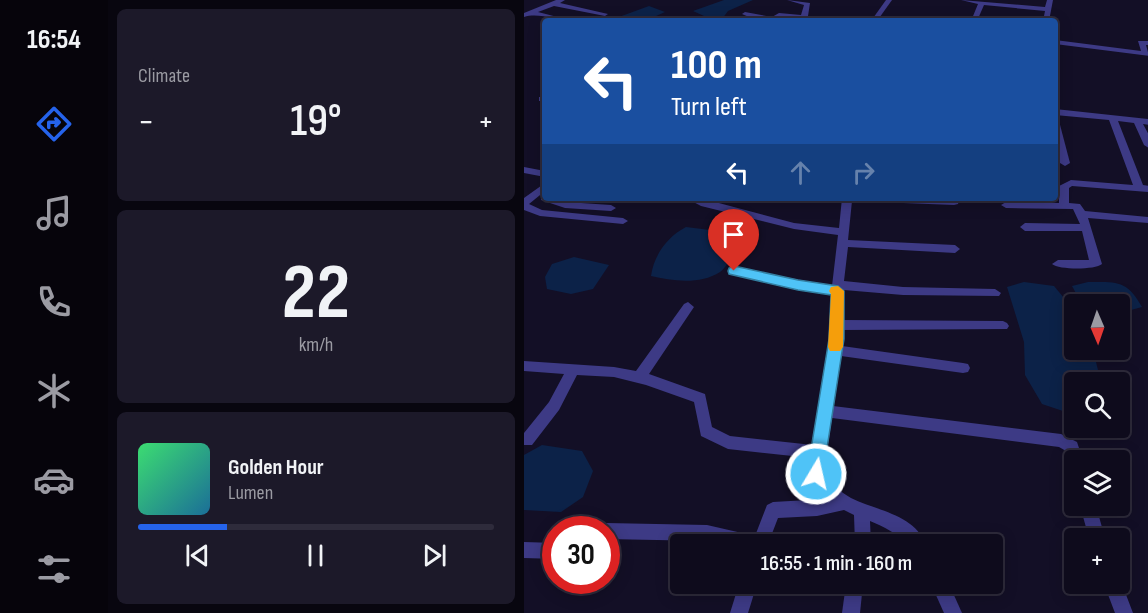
<!DOCTYPE html>
<html lang="en">
<head>
<meta charset="utf-8">
<style>
  body { margin:0; font-family:"Sofia Sans Condensed",sans-serif; background:#1c1929; color:#f1f3f6; height:100vh; display:flex; flex-direction:column; font-size:22px; white-space:nowrap }
  * { box-sizing:border-box; margin:0 }
  p { font-size:20px; color:#9b9ba3 }
  .icon { flex:none; width:33px; height:33px; fill:none; stroke:currentColor; stroke-width:2; stroke-linecap:round; stroke-linejoin:round }
  .map { position:relative; flex:1; overflow:hidden }
  .sheet { display:flex; flex-direction:column; gap:9px; padding:9px; background:#08060f; width:416px }
  .sheet>* { flex:none }
  .hud { position:absolute; left:18px; top:18px; width:516px; height:183px; border-radius:6px; box-shadow:0 3px 15px #0003,0 0 0 2px #2e2b3b; background:#1a4fa0; color:#fff; overflow:hidden }
  .needle { width:39px; rotate:178deg }
  .buttons { position:absolute; left:540px; top:294px; display:grid; gap:12px }
  .buttons a { display:grid; place-items:center; width:66px; height:66px; border-radius:6px; background:#0e0b1c; box-shadow:0 3px 15px #0003,0 0 0 2px #2e2b3b; font-size:30px }
  .speed { position:absolute; left:18px; top:516px; display:flex; gap:12px; font-size:30px; font-weight:700; text-align:center }
  .speed>* { display:grid; place-content:center; width:78px; height:78px; border-radius:50%; background:#0e0b1c; box-shadow:0 3px 15px #0003,0 0 0 2px #2e2b3b; line-height:1 }
  .speed .limit { border:9px solid #d22; background:#fff; color:#111 }
  .pin { position:absolute; display:grid; place-items:center; width:51px; height:51px; color:#fff; margin:-62px -26px; border-radius:50% 50% 50% 0; rotate:-45deg; box-shadow:0 0 6px #0007 }
  .pin .icon { rotate:45deg }
  .me { position:absolute; width:66px; margin:-33px; rotate:9deg; stroke-linejoin:round; filter:drop-shadow(0 0 4px #0008) }
  .turn { display:flex; align-items:center; gap:21px; height:126px; padding:0 30px; font-size:27px }
  .turn .icon { width:78px; height:78px; stroke-width:2.5 }
  .turn b { display:block; font-size:42px; line-height:51px }
  .lanes { display:flex; align-items:center; height:57px; padding:0 30px; background:#0003; justify-content:center; gap:30px; direction:ltr }
  .lanes .off { opacity:.35 }
  .big { font-size:45px; font-weight:600; line-height:1.1 }
  .sheet .tile { flex:1; display:flex; flex-direction:column; justify-content:center; gap:9px; min-width:0; padding:0 21px; border-radius:9px; background:#1c1929 }
  .sheet .dial { align-items:center; gap:0 }
  .dial b { font-size:78px; line-height:1 }
  .song { display:flex; align-items:center; gap:18px }
  .cover { width:72px; height:72px; border-radius:9px; background:linear-gradient(135deg,hsl(140 70% 55%),hsl(200 70% 35%)) }
  .played { height:6px; border-radius:3px; background:linear-gradient(90deg,#2563eb 25%,#2e2b3b 25%) }
  .keys { display:flex; justify-content:space-around; direction:ltr }
  .heat { display:flex; justify-content:space-between; align-items:center; font-size:33px; direction:ltr }
  .trip { position:absolute; left:146px; top:534px; width:333px; height:60px; border-radius:6px; background:#0e0b1c; box-shadow:0 3px 15px #0003,0 0 0 2px #2e2b3b; font-weight:600; line-height:60px; text-align:center }
  main { display:flex; flex:1; min-height:0 }
  .tab-bar { display:flex; flex-direction:column; width:108px; justify-content:space-around; align-items:center; background:#06040b; color:#9b9ba3 }
  .tab-bar .icon { width:42px; height:42px }
  .tab-bar .current { color:#2563eb }
  .tab-bar b { font-size:27px; color:#f1f3f6 }
  .map>svg:first-child { display:block }
</style>
</head>
<body>
<main>
<nav class="tab-bar">
<b>16:54</b>
<svg class="icon current" aria-label="directions" viewBox="0 0 24 24"><path d="M12 3l9 9-9 9-9-9zM9 14v-3h6M13 9l2 2-2 2"/></svg>
<svg class="icon" aria-label="music" viewBox="0 0 24 24"><path d="M9 18V5l10-2v13"/><circle cx="6" cy="18" r="3"/><circle cx="16" cy="16" r="3"/></svg>
<svg class="icon" aria-label="phone" viewBox="0 0 24 24"><path d="M5 4h4l2 5-3 2q2 4 5 5l2-3 5 2v4C11 20 4 13 5 4z"/></svg>
<svg class="icon" aria-label="climate" viewBox="0 0 24 24"><path d="M12 3v18M4 7l16 10M4 17L20 7"/></svg>
<svg class="icon" aria-label="car" viewBox="0 0 24 24"><path d="M5 17H2v-5l4-1 3-4h7l3 4 3 1v5h-3M9 17h6M6 11h13"/><circle cx="7" cy="17" r="2"/><circle cx="17" cy="17" r="2"/></svg>
<svg class="icon" aria-label="filters" viewBox="0 0 24 24"><path d="M4 7h16M4 17h16"/><circle cx="9" cy="7" r="2"/><circle cx="15" cy="17" r="2"/></svg>
</nav>
<section class="sheet">
<div class="tile"><p>Climate</p>
<div class="heat"><a>−</a><b class="big">19°</b><a>+</a></div>
</div>
<div class="tile dial"><b>22</b><p>km/h</p></div>
<div class="tile">
<div class="song"><i class="cover"></i><div><b>Golden Hour</b><p>Lumen</p></div></div>
<div class="played"></div>
<div class="keys"><svg class="icon" aria-label="previous" viewBox="0 0 24 24"><path d="M18 5L8 12l10 7zM5 5v14"/></svg><svg class="icon" aria-label="pause" viewBox="0 0 24 24"><path d="M8 5v14M16 5v14"/></svg><svg class="icon" aria-label="next" viewBox="0 0 24 24"><path d="M6 5l10 7-10 7zM19 5v14"/></svg></div>
</div>
</section>
<div class="map">
<svg width="625" height="613" viewBox="0 0 625 613">
  <rect width="100%" height="100%" fill="#130f26"/>
  <!-- water -->
  <g fill="#0c2248">
    <polygon points="200,0 229,0 204,11 198,19 180,16 169,11"/>
    <polygon points="125,6 141,12 121,21 84,21"/>
    <path d="M162 227 186 230 205 235 212 248C208 255 203 267 196 272 176 285 148 281 127 276 130 255 143 237 162 227Z"/>
    <polygon points="50,257 85,265 69,289 47,294 23,289 21,277 28,264"/>
    <polygon points="500,282 530,286 550,310 550,350 569,350 577,382 550,382 550,412 545,413 518,404 501,375 500,342 483,287"/>
    <path d="M564 282C593 282 603 280 618 307L596 313V304H558L548 286Z"/>
    <polygon points="18,445 58,451 69,471 59,497 37,512 0,510 0,455"/>
  </g>
  <g fill="none" stroke-linecap="round" stroke-linejoin="round">
    <!-- street -->
    <g fill="#3d3a85" fill-rule="evenodd">
      <path d="M32 0H41L36 3 84 14 81 16 30 6 14 12 49 21C33 21 15 12 0 17V13Z"/>
      <path d="M263 0 286 3 284 16 310 21 256 17C247 24 228 19 218 14L221 12 248 17 255 13 277 15 280 5Z"/>
      <polygon points="362,0 368,0 353,21 347,21"/>
      <polygon points="437,0 521,7 523,0 529,0 525,21 519,21 521,11 460,5 453,21 447,21 454,4"/>
      <polygon points="531,40 617,51 614,41 625,41 625,45 622,45 625,56 531,44"/>
      <rect x="15" y="97" width="6" height="4"/>
      <path d="M531 109 625 119V125L619 124 625 135V148L620 145 610 123 594 121 619 185 625 186V192L548 186 545 188V203L556 204 561 211 625 217V223L564 218 578 264C571 270 535 270 528 264L534 260H565L558 231H501L496 227 501 223 556 224 549 209 482 208 477 205 482 202 535 203V186L547 180 609 185 585 120 531 115Z"/>
      <polygon points="531,118 535,121 546,163 541,166 536,163 531,140"/>
      <polygon points="0,167 21,171 21,177 0,173"/>
      <polygon points="21,183 21,191 5,204 18,210 99,218 104,221 99,224 16,216 0,210 0,198"/>
      <polygon points="21,195 21,198 31,198 42,202 87,205 92,208 87,211 41,208 17,200 17,196"/>
      <path d="M162 198H176L270 223 315 228 318 198H436L434 204 430 205 328 201 324 240 431 245 436 249 431 253 324 247 320 281 379 287 471 289 477 293 475 296 379 295 320 290 319 320 479 321 483 323 485 326 483 329 319 330 318 346 439 363 444 364 446 368 444 372 439 373 317 356 309 406 537 434 553 442 559 460H550V466L547 465 542 451 535 447 308 418 300 473C307 483 316 492 327 498 351 510 392 515 401 544H383C373 533 360 527 346 521L347 544H331L330 515 320 510 293 516 254 518 244 544H198L183 541 82 539V530H75L76 525 82 523 183 525 231 536 243 505 249 502 302 499C287 484 284 479 287 458L204 449 177 436 170 402 122 385 90 377 53 375 35 410 8 445H0V433L25 402 40 374 0 371V361L90 367 112 371 160 304 164 302 170 307 125 374 181 394 188 427 206 436 289 445 307 339V294L274 289 210 275 204 271 210 267 308 286 314 235 270 229 177 206Z"/>
      <polygon points="556,506 572,506 581,538 565,538"/>
      <polygon points="0,542 32,543 32,559 0,558"/>
      <polygon points="596,579 609,613 591,613 580,584 596,584"/>
      <polygon points="215,584 233,584 224,613 206,613"/>
      <polygon points="322,584 339,584 336,613 318,613"/>
      <polygon points="407,584 425,584 438,613 420,613"/>
    </g>
  </g>
  <!-- route -->
  <polygon fill="#4fc3f7" stroke="#337fa1" stroke-width="1.5" points="210,266 274,280 314,286 320,291 320,339 298,480 292,482 286,480 283,474 305,339 307,295 274,290 205,274 204,271 205,268"/>
  <!-- slow -->
  <polygon fill="#f59e0b" points="314,286 320,291 319,347 316,351 306,351 304,347 307,294 305,291 307,287"/>
</svg>
<div class="buttons">
<a><svg class="needle" viewBox="-14 -14 28 28"><path d="M0-13l5 13h-10z" fill="#e53935"/><path d="M0 13l5-13h-10z" fill="#9b9ba3"/></svg></a>
<a><svg class="icon" aria-label="search" viewBox="0 0 24 24"><circle cx="10" cy="10" r="6"/><path d="M15 15l6 6"/></svg></a>
<a><svg class="icon" aria-label="layers" viewBox="0 0 24 24"><path d="M12 4l9 5-9 5-9-5zM3 14l9 5 9-5"/></svg></a>
<a>+</a>
</div>
<div class="speed"><div class="limit">30</div></div>
<div class="pin" style="left:210px;top:271px;background:#d93025"><svg class="icon" aria-label="arrive" viewBox="0 0 24 24"><path d="M6 21V4h12l-3 4 3 4H6"/></svg></div>
<svg class="me" style="left:292px;top:474px" viewBox="-20 -20 40 40"><circle r="17" fill="#4fc3f7" stroke="#fff" stroke-width="3"/><path d="M0-11L8 9 0 5-8 9z" fill="#fff"/></svg>
<div class="trip">16:55 · 1 min · 160 m</div>
<div class="hud">
<div class="turn"><svg class="icon" aria-label="left" viewBox="0 0 24 24"><path d="M17 20v-9H6M10 6l-5 5 5 5"/></svg><div><b>100 m</b>Turn left</div></div>
<div class="lanes"><svg class="icon" aria-label="left" viewBox="0 0 24 24"><path d="M17 20v-9H6M10 6l-5 5 5 5"/></svg><svg class="icon off" aria-label="ahead" viewBox="0 0 24 24"><path d="M12 20V5M6 11l6-6 6 6"/></svg><svg class="icon off" aria-label="right" viewBox="0 0 24 24"><path d="M7 20v-9h11M14 6l5 5-5 5"/></svg></div>
</div>
</div>
</main>
</body>
</html>
